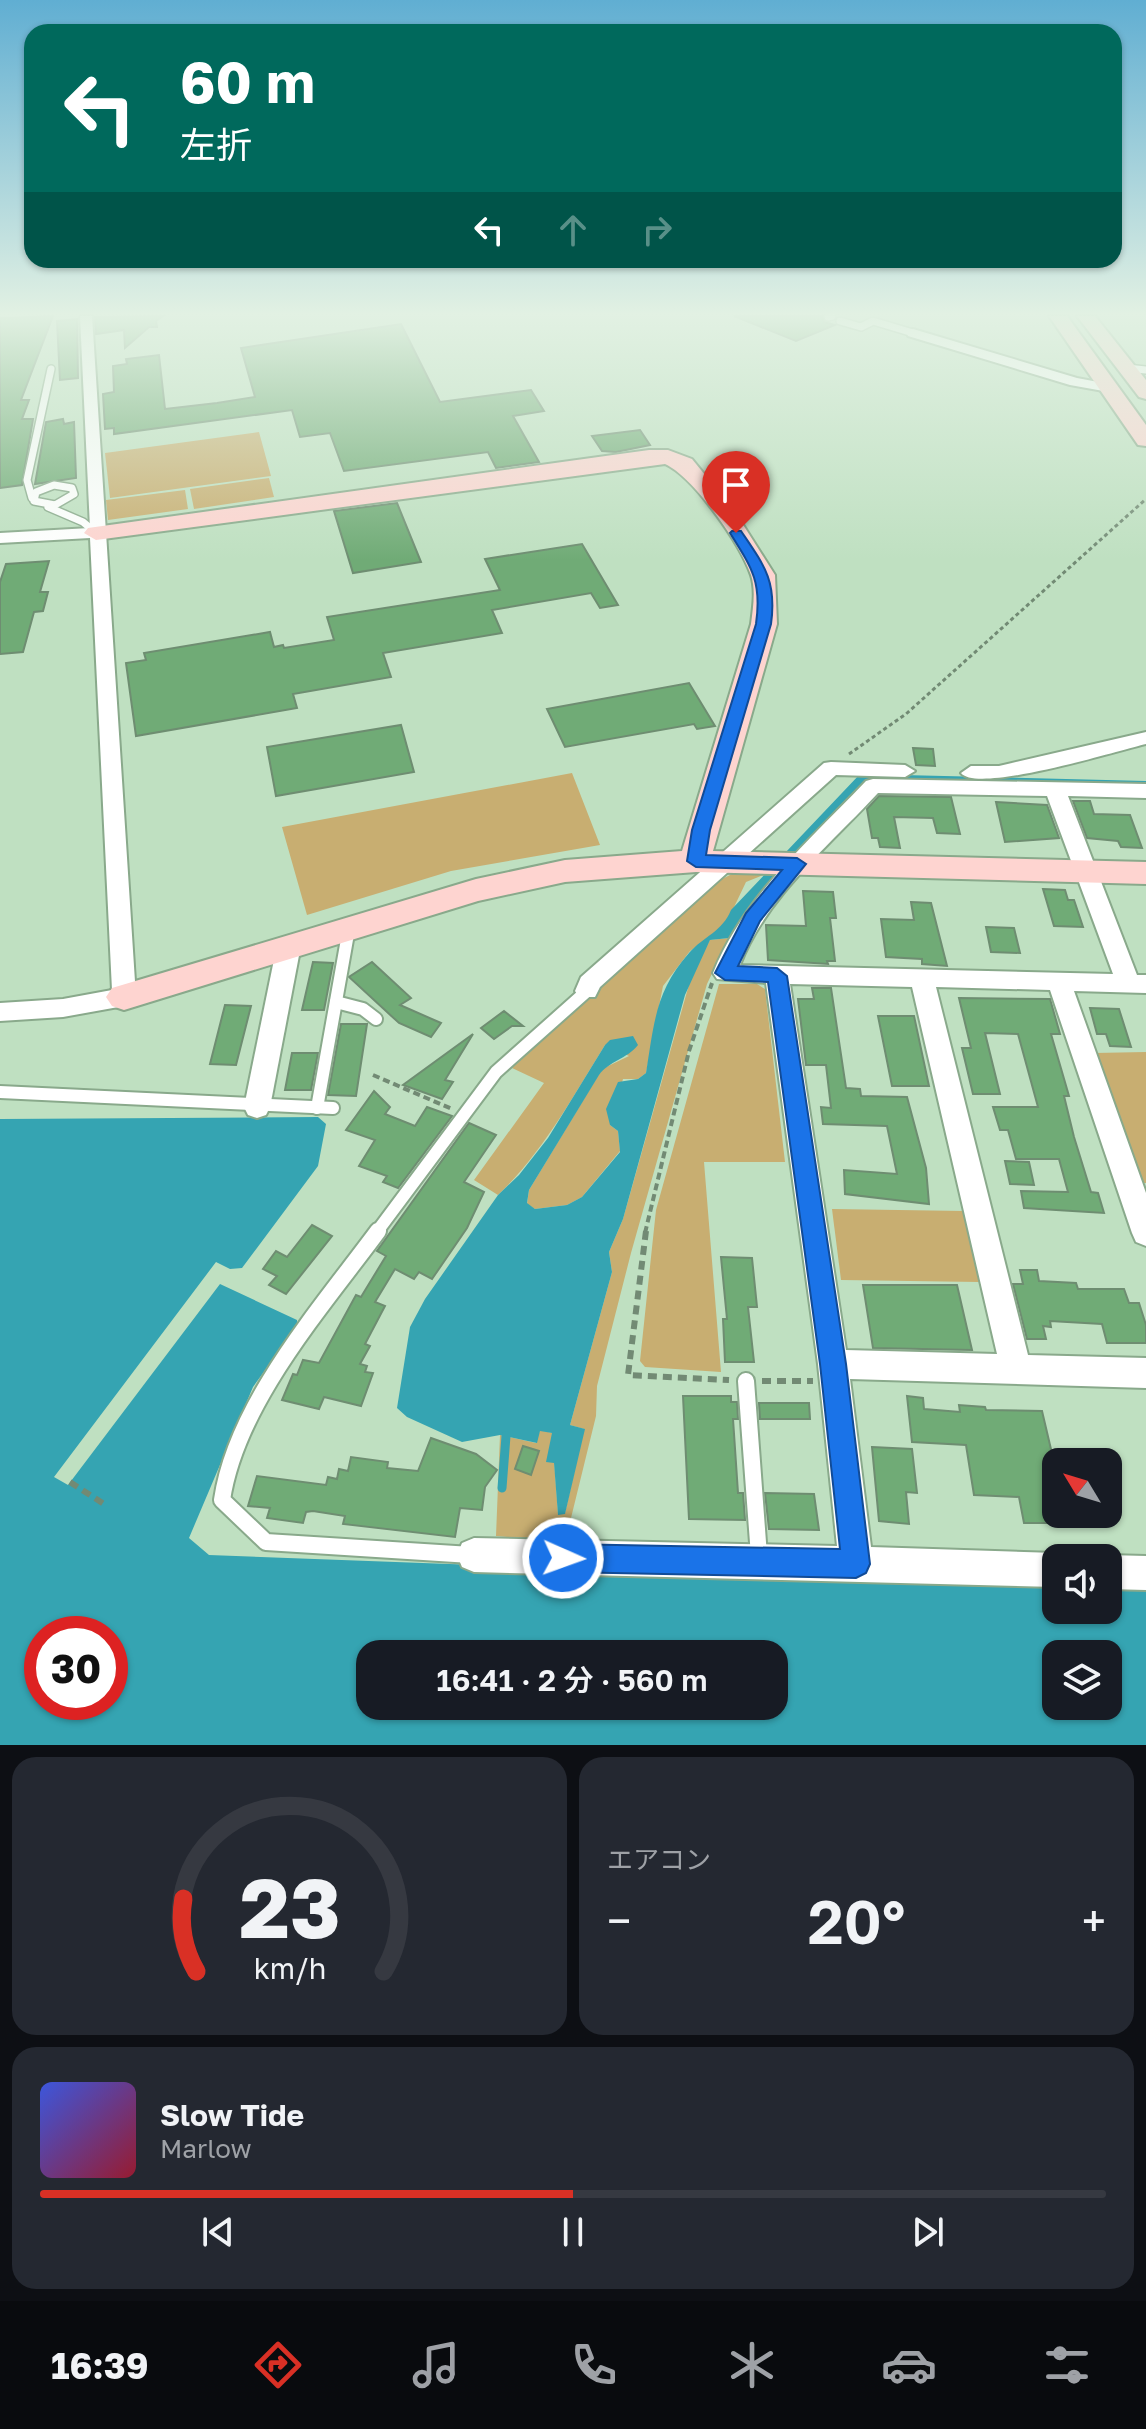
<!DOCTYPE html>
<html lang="ja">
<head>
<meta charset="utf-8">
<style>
  body { margin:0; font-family:"Golos Text","Noto Sans JP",sans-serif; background:#242831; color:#f1f3f6; height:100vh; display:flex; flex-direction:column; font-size:30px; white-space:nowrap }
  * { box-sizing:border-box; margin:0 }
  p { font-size:26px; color:#9ea1a6 }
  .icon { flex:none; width:44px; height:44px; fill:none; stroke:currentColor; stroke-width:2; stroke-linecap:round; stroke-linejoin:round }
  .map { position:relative; height:1745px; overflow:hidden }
  .sheet { display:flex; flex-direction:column; gap:12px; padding:12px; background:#0d0f14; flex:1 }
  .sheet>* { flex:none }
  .guide { position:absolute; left:24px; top:24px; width:1098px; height:244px; border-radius:24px; box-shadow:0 2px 6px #0004; background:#00695c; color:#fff; overflow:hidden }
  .needle { width:52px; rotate:308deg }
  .fabs { position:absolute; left:1042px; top:1448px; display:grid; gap:16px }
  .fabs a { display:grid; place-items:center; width:80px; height:80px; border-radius:16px; background:#171b24; box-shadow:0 2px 6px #0004; font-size:40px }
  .speed { position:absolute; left:24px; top:1616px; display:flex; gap:16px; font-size:40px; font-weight:700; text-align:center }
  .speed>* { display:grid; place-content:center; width:104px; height:104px; border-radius:50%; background:#171b24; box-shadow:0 2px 6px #0004; line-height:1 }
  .speed .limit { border:12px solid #d22; background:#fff; color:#111 }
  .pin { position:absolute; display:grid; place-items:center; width:68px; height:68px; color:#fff; margin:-82px -34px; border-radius:50% 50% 50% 0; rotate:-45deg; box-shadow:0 0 8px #0007 }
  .pin .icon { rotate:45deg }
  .me { position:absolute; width:88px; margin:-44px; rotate:92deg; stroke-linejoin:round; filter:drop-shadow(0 0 6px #0008) }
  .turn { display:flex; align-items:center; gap:28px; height:168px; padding:0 24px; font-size:36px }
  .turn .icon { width:104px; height:104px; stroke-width:2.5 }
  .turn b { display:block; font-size:56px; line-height:68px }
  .lanes { display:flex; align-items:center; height:76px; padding:0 24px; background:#0003; justify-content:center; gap:40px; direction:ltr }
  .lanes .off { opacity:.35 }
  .big { font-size:60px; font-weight:600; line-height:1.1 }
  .sheet .card { flex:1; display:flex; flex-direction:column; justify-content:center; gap:12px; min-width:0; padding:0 28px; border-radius:24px; background:#242831 }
  .sheet .dial { align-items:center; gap:0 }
  .dial svg { height:208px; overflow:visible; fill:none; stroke:#363941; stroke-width:7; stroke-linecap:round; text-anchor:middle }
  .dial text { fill:#f1f3f6; stroke:none }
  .song { display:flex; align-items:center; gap:24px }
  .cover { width:96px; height:96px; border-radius:12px; background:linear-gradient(135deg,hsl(230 70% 55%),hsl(350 70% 35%)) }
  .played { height:8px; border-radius:4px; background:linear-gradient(90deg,#d93025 50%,#363941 50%) }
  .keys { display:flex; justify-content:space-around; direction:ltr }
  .heat { display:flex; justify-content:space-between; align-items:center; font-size:44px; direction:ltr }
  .sheet .tiles { flex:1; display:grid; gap:12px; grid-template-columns:1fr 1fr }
  .card:last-child { grid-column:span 2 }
  .trip { position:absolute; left:356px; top:1640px; width:432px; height:80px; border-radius:24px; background:#171b24; box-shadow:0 2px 6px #0004; font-weight:600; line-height:80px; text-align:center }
  .dock { display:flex; height:128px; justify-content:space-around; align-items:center; background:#090b0e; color:#9ea1a6 }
  .dock .icon { width:56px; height:56px }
  .dock .active { color:#d93025 }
  .dock b { font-size:36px; color:#f1f3f6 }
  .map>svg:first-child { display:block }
</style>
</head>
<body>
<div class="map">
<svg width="1146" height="1745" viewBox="0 0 1146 1745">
  <rect width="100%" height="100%" fill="#bfe0c1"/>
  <!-- green -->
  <g fill="#c8ae71">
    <polygon points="259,432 271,476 110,498 105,453"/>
    <polygon points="269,478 274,497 194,509 190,489"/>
    <polygon points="185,490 188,509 108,520 106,500"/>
    <polygon points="572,773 600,845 451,871 307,915 282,827"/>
    <path d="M734 873 766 874 746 882 725 926 690 951 663 986 646 1073 638 1079H623L610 1125 618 1131 620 1151 582 1197 567 1205 535 1209 527 1204 529 1190 599 1074 604 1068 629 1056 605 1045C572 1098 543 1152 498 1195L474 1180 544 1083 512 1068 720 880Z"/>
    <polygon points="729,938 707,984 631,1253 597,1386 596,1416 571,1518 554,1519 552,1541 496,1536 500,1435 536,1443 540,1430 552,1433 558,1514 565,1513 584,1429 570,1425 612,1272 609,1252 623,1219 692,974 710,940"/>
    <polygon points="719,984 757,984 765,989 785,1162 704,1162 721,1372 645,1367 640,1361 656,1210"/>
    <polygon points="1146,1052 1146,1183 1139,1183 1094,1053"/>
    <polygon points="832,1209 964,1211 979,1282 841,1280"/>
  </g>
  <!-- water -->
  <g fill="#35a4b2" fill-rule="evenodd">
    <path d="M860 774 1146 781V785L879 779C822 830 774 876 729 938L710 940 685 995 623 1219 609 1252 612 1272 570 1425 585 1429 565 1514 558 1515 554 1463 546 1462 552 1433 540 1431 537 1443 500 1435 462 1442 407 1417 397 1408 410 1327 425 1299 498 1195 519 1175 548 1138 605 1045 610 1040 633 1036 638 1045C627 1059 609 1061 599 1075L529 1190 527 1203 535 1209 567 1205 582 1197 620 1152 618 1131 610 1125 606 1109 618 1082 638 1079 646 1073C654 1025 655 991 689 953 704 936 722 932 731 910Z"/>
    <path d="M318 1117 326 1124 318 1166 242 1268 230 1269 216 1262 54 1477 68 1485 220 1284 297 1320V1326L253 1387 189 1538 209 1555 1056 1587V1610H1108V1589L1146 1590V1745H0V1119ZM42 1634H110V1702H42ZM370 1654H774V1706H370ZM1056 1654H1108V1706H1056Z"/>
  </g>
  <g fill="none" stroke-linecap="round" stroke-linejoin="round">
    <!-- stream -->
    <polyline stroke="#35a4b2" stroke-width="9" points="502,1488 506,1436"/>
  </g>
  <!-- building -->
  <g fill="#70ab76" stroke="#6e8d71" stroke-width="2">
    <polygon points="53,316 21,400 29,400 22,419 33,419 22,485 0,488 0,318"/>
    <polygon points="163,316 156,321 157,327 149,327 125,348 124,330 96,334 95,317"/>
    <polygon points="734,316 822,316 824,322 835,325 796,341"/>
    <polygon points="77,319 78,378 60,380 57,321"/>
    <polygon points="401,324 440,402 531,390 544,411 513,416 539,462 496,468 488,452 344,471 330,433 300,437 292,410 114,434 114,428 105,429 103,394 114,392 113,366 127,364 126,359 159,355 165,409 217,403 255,397 241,348"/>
    <polygon points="63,419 64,424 74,422 76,478 35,484 46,422"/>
    <polygon points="640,430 650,445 616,452 602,451 592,436"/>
    <polygon points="397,503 421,562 353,573 334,511"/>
    <polygon points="582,544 618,605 600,608 591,593 492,610 502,633 383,653 391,677 293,694 297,708 136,736 126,663 146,660 144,653 270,632 274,647 283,645 284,648 334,640 327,617 500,590 485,559"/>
    <polygon points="49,561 40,592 48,592 43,611 34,612 23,652 0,654 0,582 6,564"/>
    <polygon points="689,683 715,726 697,729 694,724 565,747 547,709"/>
    <polygon points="401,725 414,772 276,796 267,747"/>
    <polygon points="913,748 933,749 935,766 916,765"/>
    <polygon points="879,796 951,797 960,834 937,833 933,818 894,817 900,848 880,847 878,838 872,838 867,809"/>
    <polygon points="1073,801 1090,801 1094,814 1130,815 1142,848 1121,847 1118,841 1087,838"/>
    <polygon points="996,802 1047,805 1059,838 1005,842"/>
    <polygon points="1043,889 1065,890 1068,900 1074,900 1083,927 1054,926"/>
    <polygon points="803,891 833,892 836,918 830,918 835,961 827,961 828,964 768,960 766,925 806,926"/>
    <polygon points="911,902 931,903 947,966 922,964 922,959 886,957 881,919 914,920"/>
    <polygon points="986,927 1014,928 1020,953 991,952"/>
    <polygon points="313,962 333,963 324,1010 302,1010"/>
    <polygon points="372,962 411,998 400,1005 441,1023 431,1037 399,1023 349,977"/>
    <polygon points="812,988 831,988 846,1088 860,1089 861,1096 907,1097 926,1168 929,1204 845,1194 844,1170 897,1174 887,1126 823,1124 821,1107 831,1108 826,1065 806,1065 798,999 814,999"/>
    <polygon points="959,998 1050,999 1060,1034 1051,1034 1069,1096 1064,1096 1074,1137 1091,1192 1098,1193 1104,1213 1024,1208 1021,1191 1068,1192 1059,1159 1016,1159 1008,1130 1000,1130 993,1107 1038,1107 1018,1034 985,1033 1000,1094 973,1094 962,1048 971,1048"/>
    <polygon points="225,1005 251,1006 236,1065 210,1064"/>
    <polygon points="1090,1008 1119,1009 1131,1047 1110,1046 1106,1034 1097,1034"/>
    <polygon points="504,1011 523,1026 512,1026 494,1039 481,1028"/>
    <polygon points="878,1016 914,1016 929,1086 892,1086"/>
    <polygon points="341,1024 367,1024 356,1096 328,1095"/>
    <polygon points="473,1034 445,1080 453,1082 442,1099 403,1085"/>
    <polygon points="292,1053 318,1053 311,1090 285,1090"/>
    <polygon points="374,1091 390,1107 385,1114 415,1126 427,1107 452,1116 398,1188 383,1182 387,1176 359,1166 375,1140 346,1130"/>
    <polygon points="469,1123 496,1135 464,1182 484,1192 467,1228 432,1279 419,1272 414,1279 395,1269 375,1302 385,1306 365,1344 370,1346 360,1364 367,1366 365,1372 373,1373 361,1406 324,1397 319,1409 282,1400 293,1374 297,1375 303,1360 319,1363 356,1295 361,1297 386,1256 377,1251"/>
    <polygon points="1005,1161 1029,1162 1034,1185 1010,1184"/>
    <polygon points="312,1225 332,1236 286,1294 269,1285 277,1276 263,1269 276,1251 287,1257"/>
    <polygon points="721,1257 752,1258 757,1307 748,1307 754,1362 725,1362 723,1319 727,1319"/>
    <polygon points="1020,1270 1037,1270 1039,1281 1076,1283 1078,1289 1124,1289 1129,1303 1139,1303 1146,1325 1146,1343 1107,1343 1102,1324 1050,1321 1051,1327 1043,1326 1046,1339 1027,1339 1013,1284 1023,1284"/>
    <polygon points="863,1285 957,1285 972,1350 873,1348"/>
    <polygon points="683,1396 731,1396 731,1402 737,1402 738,1419 733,1419 738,1493 743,1493 745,1520 689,1519"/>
    <polygon points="907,1396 923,1398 924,1409 960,1412 959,1405 985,1407 986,1410 1042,1411 1054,1462 1044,1462 1058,1523 1024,1523 1019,1497 974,1495 966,1445 912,1442"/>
    <polygon points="759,1403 809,1403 810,1419 760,1419"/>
    <polygon points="431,1438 476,1454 497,1470 485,1487 482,1510 460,1508 455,1537 343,1524 345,1516 313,1511 306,1512 303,1523 267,1518 270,1508 248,1506 257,1476 326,1485 328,1477 337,1479 339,1469 348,1471 351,1457 388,1462 387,1468 418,1471"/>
    <polygon points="523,1446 539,1451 531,1475 515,1469"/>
    <polygon points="872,1447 912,1449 917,1493 906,1492 909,1524 879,1521"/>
    <polygon points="765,1493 814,1494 819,1530 769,1529"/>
  </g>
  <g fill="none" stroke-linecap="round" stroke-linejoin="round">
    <!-- lane-far2 casing -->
    <g stroke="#89a98b" stroke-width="10">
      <g id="lane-far2">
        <polyline points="828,317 832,316"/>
        <polyline points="840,321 861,327 873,321 913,333"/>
        <polyline points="1127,368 1146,370"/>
        <polygon points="54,485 72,488 74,494 55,505 34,501 36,492"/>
        <polyline points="32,498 27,480 51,369"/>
        <polyline points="48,507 83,522 96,533"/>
      </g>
    </g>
    <!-- lane-far1 casing -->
    <g stroke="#89a98b" stroke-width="16">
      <g id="lane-far1">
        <polyline points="336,1002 363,1009 376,1019"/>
        <polyline points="0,1092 333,1108"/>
        <polyline points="317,1108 349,928"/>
        <polyline points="376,1233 496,1072 587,991"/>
      </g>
    </g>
    <!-- lane casing -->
    <g stroke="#89a98b" stroke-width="20">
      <g id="lane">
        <path d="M378 1231C321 1308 236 1404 222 1500L266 1542 471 1555"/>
        <polyline points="746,1381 759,1556"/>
      </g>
    </g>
    <!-- street casing -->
    <g stroke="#89a98b" stroke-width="4">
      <g id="street">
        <polygon points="80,316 92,316 136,997 133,1003 124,1006 63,1017 0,1021 0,1003 63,999 112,990 90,538 0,543 0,533 90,528"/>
        <polygon points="913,329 1077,378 1114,385 1116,388 1109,392 1070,385 908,336 907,333"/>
        <path d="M1146 732V744C1117 751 977 794 961 773L971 766H999Z"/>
        <polygon points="831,762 905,765 915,771 905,777 836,775 600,987 595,997 579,997 575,991 581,977 824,763"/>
        <path d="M873 779 1146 784V798L1068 796 1137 975H1146V993L1074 991 1146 1193V1246L1136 1242 1132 1233 1050 990 936 987 1028 1355 1146 1358V1388L850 1379 871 1547 1056 1553 1068 1558H1056V1587L474 1572 462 1567 457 1555 462 1543 474 1538 837 1546 818 1364 766 983 717 979 713 973C744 896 809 841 866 781ZM878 793 1047 796 1113 974 740 965C766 897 830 845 878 793ZM790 984 912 987 997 1354 846 1350Z"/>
        <polygon points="289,936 297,939 301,945 270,1107 266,1115 257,1118 248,1115 244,1107 277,945 281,939"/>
        <polygon points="1108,1555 1146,1556 1146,1590 1108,1589 1108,1558 1101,1558"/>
      </g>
    </g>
    <!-- secondary casing -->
    <g stroke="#89a98b" stroke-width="4">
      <g id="secondary">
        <polygon points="1049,316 1067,316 1146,425 1146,446 1138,445"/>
        <polygon points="1077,316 1095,316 1146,380 1146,399 1139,397"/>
        <path d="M649 450H668L692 459 735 512 775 575 777 624 713 851 1146 862V884L696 872 565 882 478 901 124 1010 112 1006 106 997 112 988 476 879 565 860 682 851 751 624C753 608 756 590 751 575 740 544 694 477 665 464L96 540 84 533 88 528Z"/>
      </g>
    </g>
    <!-- path-far2 -->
    <polyline stroke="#728a74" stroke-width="3" stroke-dasharray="4 3" stroke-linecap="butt" points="849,754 906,714 1146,499"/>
    <!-- path-far1 -->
    <g stroke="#728a74" stroke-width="4" stroke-dasharray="7 4" stroke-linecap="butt">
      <polyline points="373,1075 452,1109"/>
      <polyline points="645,1233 689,1051 712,983"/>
    </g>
    <!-- path -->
    <g stroke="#728a74" stroke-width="6" stroke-dasharray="9 6" stroke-linecap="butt">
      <polyline points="646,1231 628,1375 729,1380"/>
      <polyline points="762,1381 813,1381"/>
      <polyline points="70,1482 107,1506"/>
      <polyline points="1072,1549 1096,1549"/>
    </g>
    <!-- lane-far2 -->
    <use href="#lane-far2" stroke="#fff" stroke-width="7"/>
    <!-- lane-far1 -->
    <use href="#lane-far1" stroke="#fff" stroke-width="12"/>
    <!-- lane -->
    <use href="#lane" stroke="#fff" stroke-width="16"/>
    <!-- street -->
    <use href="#street" fill="#fff" fill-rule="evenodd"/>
    <!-- secondary -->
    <use href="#secondary" fill="#fed4d0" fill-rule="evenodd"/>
  </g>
  <!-- sky -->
  <linearGradient id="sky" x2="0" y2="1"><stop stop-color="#60aed2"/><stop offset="0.56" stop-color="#e2f1e3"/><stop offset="1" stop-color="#e2f1e3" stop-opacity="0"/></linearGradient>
  <rect width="1146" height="560" fill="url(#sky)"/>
  <!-- route -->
  <path fill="#1a73e8" stroke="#114b97" stroke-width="2" d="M732 531H741C764 565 777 581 771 624L710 830 706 855 797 858 806 864 760 921 738 966 777 968 787 976 846 1364 870 1564 866 1573 856 1578 563 1572 554 1567 549 1558 554 1548 563 1544 840 1549 820 1364 768 982 725 980 715 973 746 913 782 870 696 867 687 861 692 830 756 624C762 582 752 568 730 533Z"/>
</svg>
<div class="fabs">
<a><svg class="needle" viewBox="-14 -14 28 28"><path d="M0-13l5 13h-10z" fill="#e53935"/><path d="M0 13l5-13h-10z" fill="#9ea1a6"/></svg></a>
<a><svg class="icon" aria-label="sound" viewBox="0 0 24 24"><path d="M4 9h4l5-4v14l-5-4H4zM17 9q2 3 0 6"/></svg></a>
<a><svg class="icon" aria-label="layers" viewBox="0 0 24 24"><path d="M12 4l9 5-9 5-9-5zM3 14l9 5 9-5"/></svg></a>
</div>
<div class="speed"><div class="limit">30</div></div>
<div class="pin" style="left:736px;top:533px;background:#d93025"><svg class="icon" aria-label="arrive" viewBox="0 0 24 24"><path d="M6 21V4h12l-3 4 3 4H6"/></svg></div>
<svg class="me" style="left:563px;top:1558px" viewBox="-20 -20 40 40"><circle r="17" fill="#1a73e8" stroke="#fff" stroke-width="3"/><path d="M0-11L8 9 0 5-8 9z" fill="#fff"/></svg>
<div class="trip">16:41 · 2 分 · 560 m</div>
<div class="guide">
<div class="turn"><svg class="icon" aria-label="left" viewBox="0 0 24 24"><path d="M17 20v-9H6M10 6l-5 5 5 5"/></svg><div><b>60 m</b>左折</div></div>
<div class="lanes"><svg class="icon" aria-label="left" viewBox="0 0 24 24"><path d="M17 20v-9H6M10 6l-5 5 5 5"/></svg><svg class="icon off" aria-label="ahead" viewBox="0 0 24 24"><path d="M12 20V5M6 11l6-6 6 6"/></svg><svg class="icon off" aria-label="right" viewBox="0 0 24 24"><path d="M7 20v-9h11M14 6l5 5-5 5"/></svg></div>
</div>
</div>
<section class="sheet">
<div class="tiles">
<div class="card dial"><svg viewBox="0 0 100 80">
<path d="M14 69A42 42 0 1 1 86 69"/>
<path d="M14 69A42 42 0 0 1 9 41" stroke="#d93025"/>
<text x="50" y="56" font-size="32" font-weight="700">23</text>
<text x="50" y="72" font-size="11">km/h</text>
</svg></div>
<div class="card"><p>エアコン</p>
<div class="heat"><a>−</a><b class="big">20°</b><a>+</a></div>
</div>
<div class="card">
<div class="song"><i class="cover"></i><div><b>Slow Tide</b><p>Marlow</p></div></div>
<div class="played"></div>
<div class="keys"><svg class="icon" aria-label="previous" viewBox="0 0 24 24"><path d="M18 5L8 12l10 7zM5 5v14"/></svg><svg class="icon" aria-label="pause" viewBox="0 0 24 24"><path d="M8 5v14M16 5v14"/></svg><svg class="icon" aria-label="next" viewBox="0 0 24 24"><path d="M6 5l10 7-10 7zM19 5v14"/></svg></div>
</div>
</div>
</section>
<nav class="dock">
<b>16:39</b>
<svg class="icon active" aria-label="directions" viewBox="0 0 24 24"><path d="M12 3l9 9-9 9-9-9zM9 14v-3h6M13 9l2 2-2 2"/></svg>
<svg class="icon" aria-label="music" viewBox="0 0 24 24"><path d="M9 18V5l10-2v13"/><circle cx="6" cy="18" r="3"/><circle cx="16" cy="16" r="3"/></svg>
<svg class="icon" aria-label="phone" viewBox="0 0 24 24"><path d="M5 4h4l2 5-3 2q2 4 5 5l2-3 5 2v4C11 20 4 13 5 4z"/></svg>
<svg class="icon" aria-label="climate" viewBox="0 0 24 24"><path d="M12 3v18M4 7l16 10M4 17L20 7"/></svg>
<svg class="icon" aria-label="car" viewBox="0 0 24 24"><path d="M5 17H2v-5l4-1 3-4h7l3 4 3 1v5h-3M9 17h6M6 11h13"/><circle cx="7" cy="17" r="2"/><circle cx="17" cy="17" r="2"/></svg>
<svg class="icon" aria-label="filters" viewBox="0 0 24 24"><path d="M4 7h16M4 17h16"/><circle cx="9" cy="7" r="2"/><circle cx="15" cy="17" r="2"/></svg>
</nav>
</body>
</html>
